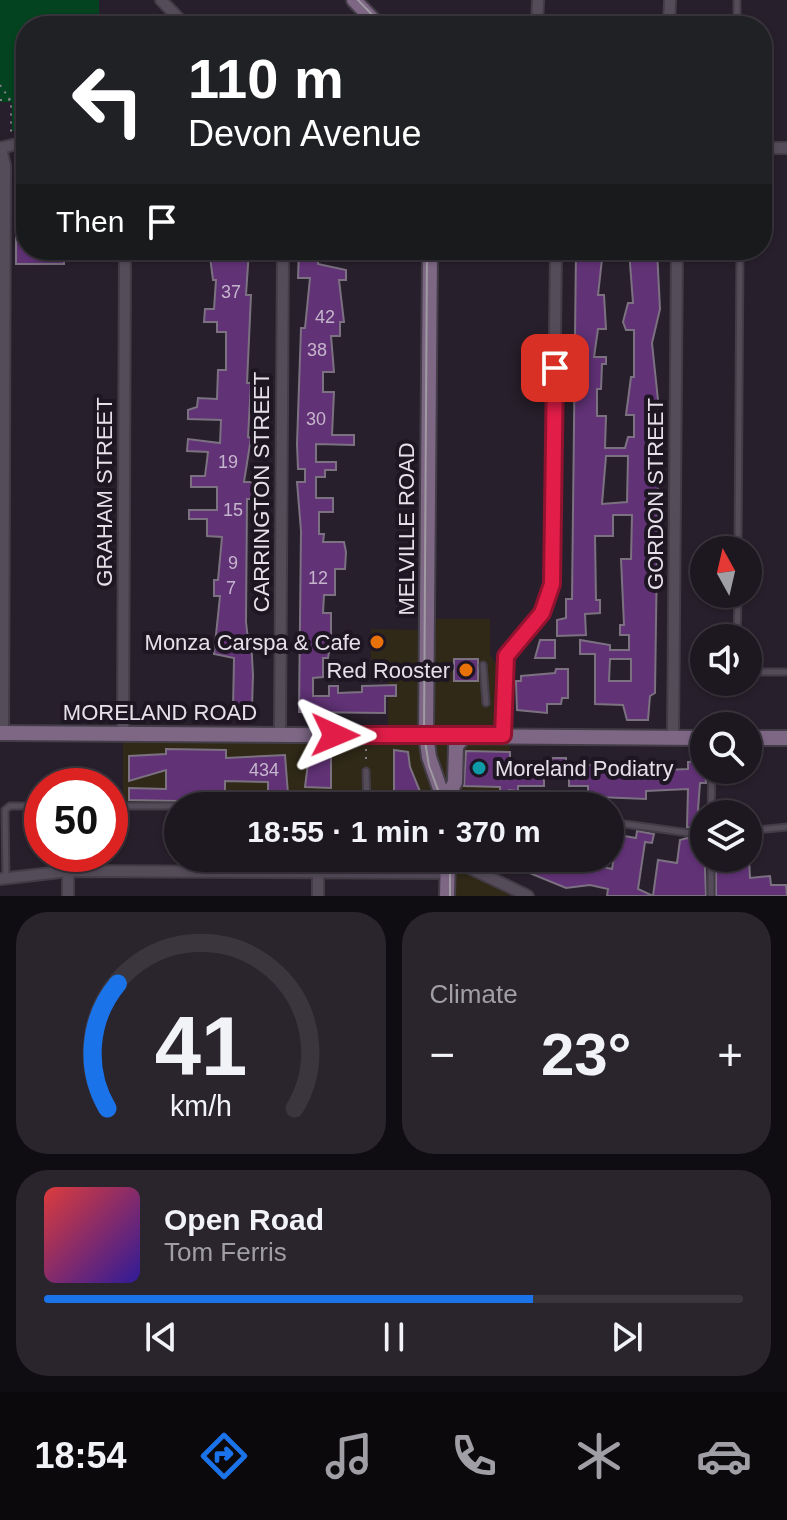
<!DOCTYPE html>
<html lang="en">
<head>
<meta charset="utf-8">
<style>
  body { margin:0; font-family:Helvetica,sans-serif; background:#2a242d; color:#f1f3f6; height:100vh; display:flex; flex-direction:column; font-size:30px; white-space:nowrap }
  * { box-sizing:border-box; margin:0 }
  p { font-size:26px; color:#a09fa5 }
  .icon { flex:none; width:44px; height:44px; fill:none; stroke:currentColor; stroke-width:2; stroke-linecap:round; stroke-linejoin:round }
  .map { position:relative; height:896px; overflow:hidden }
  .panel { display:flex; flex-direction:column; gap:16px; padding:16px; background:#100d12; flex:1 }
  .panel>* { flex:none }
  .banner { position:absolute; left:16px; top:16px; width:756px; height:244px; border-radius:32px; box-shadow:0 2px 6px #0004,0 0 0 2px #3b363e; background:#202124; color:#fff; overflow:hidden }
  .needle { width:52px; rotate:352deg }
  .fabs { position:absolute; left:690px; top:536px; display:grid; gap:16px }
  .fabs a { display:grid; place-items:center; width:72px; height:72px; border-radius:50%; background:#1d1720; box-shadow:0 2px 6px #0004,0 0 0 2px #3b363e; font-size:40px }
  .speed { position:absolute; left:24px; top:768px; display:flex; gap:16px; font-size:40px; font-weight:700; text-align:center }
  .speed>* { display:grid; place-content:center; width:104px; height:104px; border-radius:50%; background:#1d1720; box-shadow:0 2px 6px #0004,0 0 0 2px #3b363e; line-height:1 }
  .speed .limit { border:12px solid #d22; background:#fff; color:#111 }
  .pin { position:absolute; display:grid; place-items:center; width:68px; height:68px; color:#fff; margin:-34px; border-radius:16px; box-shadow:0 4px 12px #0006 }
  .me { position:absolute; width:88px; margin:-44px; rotate:91deg; stroke-linejoin:round; filter:drop-shadow(0 0 6px #0008) }
  .turn { display:flex; align-items:center; gap:28px; height:168px; padding:0 40px; font-size:36px }
  .turn .icon { width:104px; height:104px; stroke-width:2.5 }
  .turn b { display:block; font-size:56px; line-height:68px }
  .then { display:flex; align-items:center; height:76px; padding:0 40px; background:#0003; gap:16px; font-size:30px }
  .big { font-size:60px; font-weight:700; line-height:1.1 }
  .panel .widget { flex:1; display:flex; flex-direction:column; justify-content:center; gap:12px; min-width:0; padding:0 28px; border-radius:32px; background:#2a242d }
  .panel .dial { align-items:center; gap:0 }
  .dial svg { height:208px; overflow:visible; fill:none; stroke:#3b363e; stroke-width:7; stroke-linecap:round; text-anchor:middle }
  .dial text { fill:#f1f3f6; stroke:none }
  .song { display:flex; align-items:center; gap:24px }
  .cover { width:96px; height:96px; border-radius:12px; background:linear-gradient(135deg,hsl(0 70% 55%),hsl(250 70% 35%)) }
  .played { height:8px; border-radius:4px; background:linear-gradient(90deg,#1a73e8 70%,#3b363e 70%) }
  .keys { display:flex; justify-content:space-around; direction:ltr }
  .heat { display:flex; justify-content:space-between; align-items:center; font-size:44px; direction:ltr }
  .panel .tiles { flex:1; display:grid; gap:16px; grid-template-columns:1fr 1fr }
  .widget:last-child { grid-column:span 2 }
  .trip { position:absolute; left:164px; top:792px; width:460px; height:80px; border-radius:40px; background:#1d1720; box-shadow:0 2px 6px #0004,0 0 0 2px #3b363e; font-weight:700; line-height:80px; text-align:center }
  .menu { display:flex; height:128px; justify-content:space-around; align-items:center; background:#0c090d; color:#a09fa5 }
  .menu .icon { width:56px; height:56px }
  .menu .selected { color:#1a73e8 }
  .menu b { font-size:36px; color:#f1f3f6 }
  .map>svg:first-child { display:block }
</style>
</head>
<body>
<div class="map">
<svg width="787" height="896" viewBox="0 0 787 896">
  <rect width="100%" height="100%" fill="#271f2b"/>
  <!-- commercial -->
  <g fill="#302918">
    <polygon points="422,619 490,619 490,655 505,676 504,731 510,732 508,804 463,800 463,806 123,804 123,736 388,738 388,670 371,670 371,629 421,630"/>
    <polygon points="421,858 484,858 477,875 511,891 509,896 441,896 441,870 421,870"/>
  </g>
  <!-- green -->
  <polygon fill="#03431f" points="0,0 99,0 99,26 26,26 26,131 12,131 12,102 0,102"/>
  <!-- building -->
  <g fill="#613276" stroke="#7b7180" stroke-width="2" fill-rule="evenodd">
    <polygon points="16,203 26,203 26,250 64,250 64,264 16,264"/>
    <polygon points="219,250 249,250 246,295 251,295 247,383 251,383 248,437 251,438 244,482 252,482 252,499 247,499 246,622 248,639 251,639 253,675 252,708 243,710 233,710 234,658 214,654 220,596 214,596 214,580 218,580 222,537 207,536 207,519 189,519 189,510 217,510 217,487 191,487 191,476 205,476 208,452 187,451 188,439 220,443 221,420 188,419 188,410 197,407 198,398 217,399 218,370 226,370 226,332 217,332 217,322 204,322 205,309 214,309 216,280 213,280 210,257 219,258"/>
    <polygon points="299,250 318,250 318,264 346,270 346,280 339,280 344,322 340,322 340,336 331,336 334,372 323,372 323,392 334,392 332,435 354,435 354,445 316,444 316,462 336,462 336,470 325,470 325,477 316,477 316,498 333,498 333,512 319,512 319,534 324,534 323,542 344,542 346,552 345,569 335,569 335,595 324,595 323,613 331,613 331,641 328,658 323,658 323,677 313,678 313,696 329,696 329,686 338,686 338,693 362,692 362,686 396,685 396,696 385,696 385,713 299,712 301,531 297,482 305,482 305,469 298,469 297,444 301,328 305,328 310,278 298,278"/>
    <path d="M576 250H603L598 295H604L606 329H598L594 357H606V364H602L601 389H597V416H606L605 448H625L628 437H634V415H626L631 377H634V330H626L623 322 628 303H633L629 250H657L660 309 652 343 658 400V453H653L652 468 654 480H658L655 693 650 696 648 720H627L623 705 595 704V654H580V640L610 645V650H629V635H620V625H624L621 559H631L632 515H613V536H595L596 600H600V613L585 614 586 635 557 636V620L566 618V599H572ZM606 456H628L627 502 602 504ZM610 659H631V681H609Z"/>
    <polygon points="540,640 555,640 555,658 535,658"/>
    <rect x="454" y="659" width="24" height="22"/>
    <polygon points="556,669 568,669 568,698 562,698 561,704 547,704 547,713 517,710 516,681 521,681 521,676 555,673"/>
    <polygon points="166,749 226,750 226,758 285,755 288,794 268,793 268,782 225,781 225,802 129,800 129,788 166,789 166,770 129,781 129,756 166,754"/>
    <polygon points="394,750 408,752 410,767 426,806 394,806"/>
    <polygon points="466,751 510,752 510,764 552,764 552,758 566,758 566,764 619,766 619,769 638,769 638,763 656,763 665,770 688,769 688,762 704,761 706,783 700,783 698,810 704,810 704,829 687,827 688,789 646,791 646,799 598,797 598,804 588,804 588,786 569,786 569,776 544,776 544,786 518,786 518,791 509,790 508,804 500,804 500,787 464,786"/>
    <polygon points="309,755 331,755 331,788 305,787"/>
    <polygon points="637,831 654,834 652,843 645,842 638,889 653,896 658,860 677,863 680,840 687,838 704,840 706,896 607,896 608,889 590,885 566,888 493,858 556,858 564,860 562,865 579,870 599,866 612,869 618,835 636,838"/>
    <polygon points="716,858 749,858 750,878 770,876 771,885 786,885 787,896 716,896"/>
  </g>
  <g fill="none" stroke-linecap="round" stroke-linejoin="round">
    <!-- service casing -->
    <g stroke="#433d47" stroke-width="9">
      <g id="service">
        <polyline points="737,26 737,0"/>
        <polyline points="738,550 740,250"/>
        <polyline points="737,638 738,594"/>
        <polyline points="483,665 486,703"/>
        <polyline points="748,672 787,672"/>
        <polyline points="366,771 367,806"/>
        <polyline points="446,803 487,806"/>
        <polyline points="110,806 178,806"/>
        <polyline points="711,814 712,770"/>
        <polyline points="610,822 704,835"/>
        <polyline points="748,831 787,827"/>
        <polyline points="377,858 379,872"/>
        <polyline points="6,879 5,810 10,806 42,806"/>
        <polyline points="711,896 711,858"/>
      </g>
    </g>
    <!-- minor casing -->
    <g stroke="#433d47" stroke-width="14">
      <g id="minor">
        <polyline points="161,0 186,26"/>
        <polyline points="537,26 538,0"/>
        <polyline points="669,26 670,0"/>
        <polyline points="0,148 26,142"/>
        <polyline points="1,148 5,166 3,733"/>
        <polyline points="762,148 787,148"/>
        <polyline points="123,733 125,250"/>
        <polyline points="280,734 283,250"/>
        <polyline points="503,735 506,656 542,613 552,584 556,250"/>
        <polyline points="673,738 677,250"/>
        <polyline points="449,858 528,896"/>
        <polyline points="318,873 318,896"/>
        <polyline points="0,879 68,871 448,873"/>
        <polyline points="68,896 68,871"/>
      </g>
    </g>
    <!-- secondary casing -->
    <g stroke="#433d47" stroke-width="18">
      <g id="secondary">
        <polyline points="354,0 379,26"/>
        <polyline points="430,250 426,735 429,757 446,806"/>
        <polyline points="0,733 704,738"/>
        <polyline points="748,738 787,738"/>
        <polyline points="445,803 455,782 456,746 465,735"/>
        <polyline points="447,896 448,858"/>
      </g>
    </g>
    <!-- path -->
    <g stroke="#857f89" stroke-width="2" stroke-dasharray="2 6" stroke-linecap="butt">
      <polyline points="0,85 11,101 11,135"/>
      <polyline points="0,100 26,99"/>
      <polyline points="366,749 366,763"/>
    </g>
    <!-- service -->
    <use href="#service" stroke="#554c5a" stroke-width="5"/>
    <!-- minor -->
    <use href="#minor" stroke="#554c5a" stroke-width="10"/>
    <!-- secondary -->
    <use href="#secondary" stroke="#7d6785" stroke-width="14"/>
    <!-- tram -->
    <g stroke="#a09aa3" stroke-width="2">
      <polyline points="358,0 383,26"/>
      <polyline points="427,250 424,735 429,766 444,806"/>
      <polyline points="450,896 450,858"/>
    </g>
  </g>
  <g fill="none" stroke-linecap="round" stroke-linejoin="round">
    <!-- route casing -->
    <g stroke="#92132f" stroke-width="20">
      <polyline id="route" points="335,735 503,735 506,656 542,613 552,584 555,368"/>
    </g>
    <!-- route -->
    <use href="#route" stroke="#e11d48" stroke-width="14"/>
  </g>
  <!-- markers -->
  <g fill="#e8710a" stroke="#1e1622" stroke-width="3">
    <circle cx="377" cy="642" r="8"/>
    <circle cx="466" cy="670" r="8"/>
  </g>
  <circle fill="#0f9aa8" stroke="#1e1622" stroke-width="3" cx="479" cy="768" r="8"/>
  <g text-anchor="middle" dominant-baseline="central" stroke-width="8" stroke-linejoin="round" paint-order="stroke">
    <!-- number labels -->
    <g font-size="18" fill="#c5b5cc">
      <text x="231" y="292">37</text>
      <text x="325" y="317">42</text>
      <text x="317" y="350">38</text>
      <text x="316" y="419">30</text>
      <text x="228" y="462">19</text>
      <text x="233" y="510">15</text>
      <text x="233" y="563">9</text>
      <text x="318" y="578">12</text>
      <text x="231" y="588">7</text>
      <text x="264" y="770">434</text>
    </g>
    <!-- street labels -->
    <g font-size="22" fill="#e6e1e9" stroke="#1e1622">
      <text transform="translate(104 492) rotate(-90)">GRAHAM STREET</text>
      <text transform="translate(261 492) rotate(-90)">CARRINGTON STREET</text>
      <text transform="translate(655 494) rotate(-90)">GORDON STREET</text>
      <text transform="translate(406 529) rotate(-90)">MELVILLE ROAD</text>
      <text x="160" y="712">MORELAND ROAD</text>
    </g>
    <!-- poi labels -->
    <g font-size="22" fill="#e6e1e9" stroke="#1e1622" text-anchor="end">
      <text x="361" y="642">Monza Carspa &amp; Cafe</text>
      <text x="450" y="670">Red Rooster</text>
      <text x="495" y="768" text-anchor="start">Moreland Podiatry</text>
    </g>
  </g>
</svg>
<div class="fabs">
<a><svg class="needle" viewBox="-14 -14 28 28"><path d="M0-13l5 13h-10z" fill="#e53935"/><path d="M0 13l5-13h-10z" fill="#a09fa5"/></svg></a>
<a><svg class="icon" aria-label="sound" viewBox="0 0 24 24"><path d="M4 9h4l5-4v14l-5-4H4zM17 9q2 3 0 6"/></svg></a>
<a><svg class="icon" aria-label="search" viewBox="0 0 24 24"><circle cx="10" cy="10" r="6"/><path d="M15 15l6 6"/></svg></a>
<a><svg class="icon" aria-label="layers" viewBox="0 0 24 24"><path d="M12 4l9 5-9 5-9-5zM3 14l9 5 9-5"/></svg></a>
</div>
<div class="speed"><div class="limit">50</div></div>
<div class="pin" style="left:555px;top:368px;background:#d93025"><svg class="icon" aria-label="arrive" viewBox="0 0 24 24"><path d="M6 21V4h12l-3 4 3 4H6"/></svg></div>
<svg class="me" style="left:335px;top:735px" viewBox="-20 -20 40 40"><path d="M0-17L14 15 0 8-14 15z" fill="#e11d48" stroke="#fff" stroke-width="4"/></svg>
<div class="trip">18:55 · 1 min · 370 m</div>
<div class="banner">
<div class="turn"><svg class="icon" aria-label="left" viewBox="0 0 24 24"><path d="M17 20v-9H6M10 6l-5 5 5 5"/></svg><div><b>110 m</b>Devon Avenue</div></div>
<div class="then">Then<svg class="icon" aria-label="arrive" viewBox="0 0 24 24"><path d="M6 21V4h12l-3 4 3 4H6"/></svg></div>
</div>
</div>
<section class="panel">
<div class="tiles">
<div class="widget dial"><svg viewBox="0 0 100 80">
<path d="M14 69A42 42 0 1 1 86 69"/>
<path d="M14 69A42 42 0 0 1 18 21" stroke="#1a73e8"/>
<text x="50" y="56" font-size="32" font-weight="700">41</text>
<text x="50" y="72" font-size="11">km/h</text>
</svg></div>
<div class="widget"><p>Climate</p>
<div class="heat"><a>−</a><b class="big">23°</b><a>+</a></div>
</div>
<div class="widget">
<div class="song"><i class="cover"></i><div><b>Open Road</b><p>Tom Ferris</p></div></div>
<div class="played"></div>
<div class="keys"><svg class="icon" aria-label="previous" viewBox="0 0 24 24"><path d="M18 5L8 12l10 7zM5 5v14"/></svg><svg class="icon" aria-label="pause" viewBox="0 0 24 24"><path d="M8 5v14M16 5v14"/></svg><svg class="icon" aria-label="next" viewBox="0 0 24 24"><path d="M6 5l10 7-10 7zM19 5v14"/></svg></div>
</div>
</div>
</section>
<nav class="menu">
<b>18:54</b>
<svg class="icon selected" aria-label="directions" viewBox="0 0 24 24"><path d="M12 3l9 9-9 9-9-9zM9 14v-3h6M13 9l2 2-2 2"/></svg>
<svg class="icon" aria-label="music" viewBox="0 0 24 24"><path d="M9 18V5l10-2v13"/><circle cx="6" cy="18" r="3"/><circle cx="16" cy="16" r="3"/></svg>
<svg class="icon" aria-label="phone" viewBox="0 0 24 24"><path d="M5 4h4l2 5-3 2q2 4 5 5l2-3 5 2v4C11 20 4 13 5 4z"/></svg>
<svg class="icon" aria-label="climate" viewBox="0 0 24 24"><path d="M12 3v18M4 7l16 10M4 17L20 7"/></svg>
<svg class="icon" aria-label="car" viewBox="0 0 24 24"><path d="M5 17H2v-5l4-1 3-4h7l3 4 3 1v5h-3M9 17h6M6 11h13"/><circle cx="7" cy="17" r="2"/><circle cx="17" cy="17" r="2"/></svg>
</nav>
</body>
</html>
